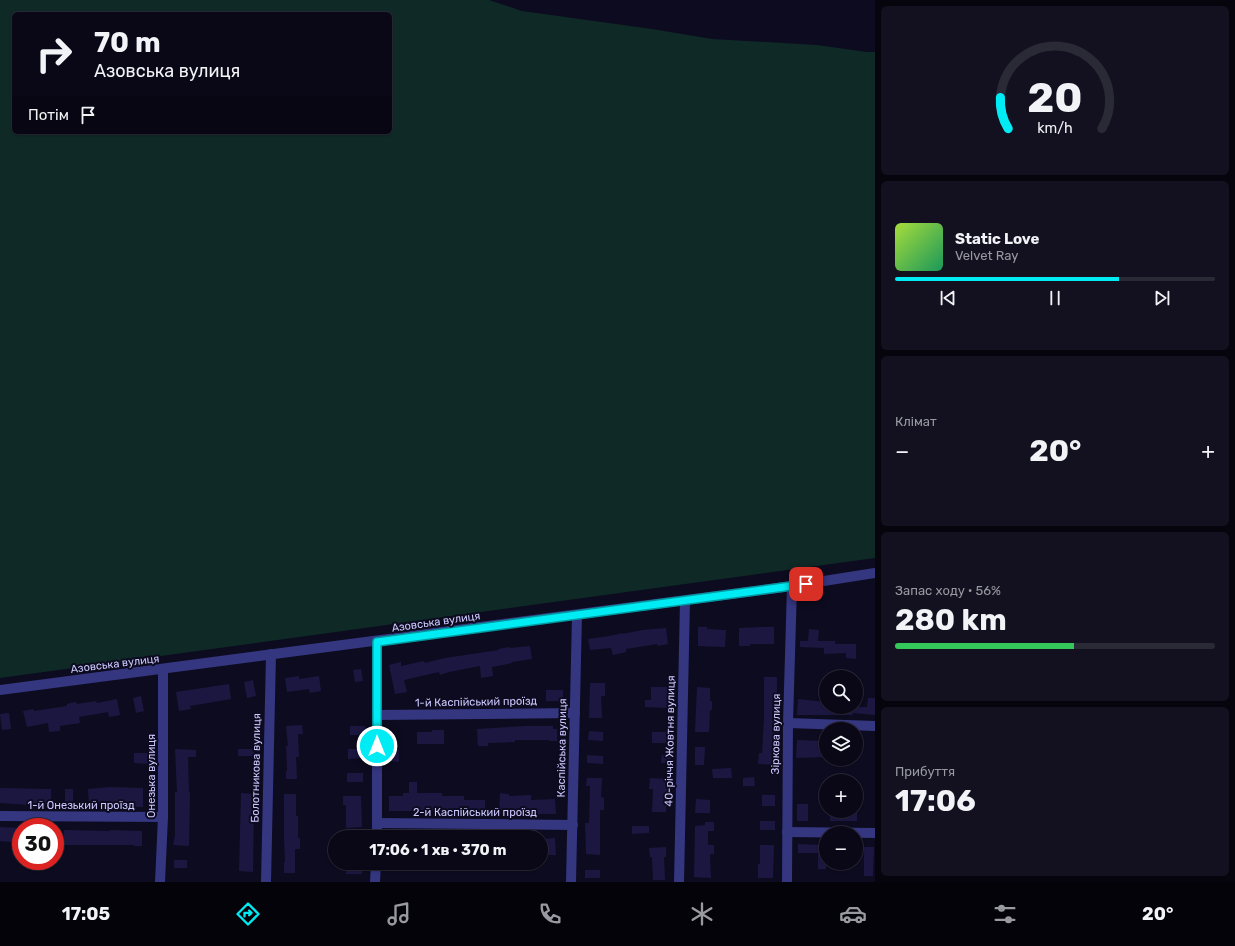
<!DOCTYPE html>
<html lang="uk">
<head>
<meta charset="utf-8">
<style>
  body { margin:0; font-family:Rubik,sans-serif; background:#131120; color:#f1f3f6; height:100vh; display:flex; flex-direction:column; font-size:15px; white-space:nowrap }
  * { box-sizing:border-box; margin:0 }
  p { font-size:13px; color:#999aa1 }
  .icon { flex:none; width:22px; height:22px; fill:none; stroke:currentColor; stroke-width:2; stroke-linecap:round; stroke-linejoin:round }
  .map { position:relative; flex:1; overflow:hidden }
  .panel { display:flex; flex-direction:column; gap:6px; padding:6px; background:#06040d; width:360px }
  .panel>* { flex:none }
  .top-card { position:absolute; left:12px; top:12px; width:380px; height:122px; border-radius:6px; box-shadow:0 1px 3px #0004,0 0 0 1px #2a2936; background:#0a0817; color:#f1f3f6; overflow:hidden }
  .controls { position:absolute; left:819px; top:670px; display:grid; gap:8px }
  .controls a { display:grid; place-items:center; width:44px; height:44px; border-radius:50%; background:#0a0817; box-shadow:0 1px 3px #0004,0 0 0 1px #2a2936; font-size:20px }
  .speed { position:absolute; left:12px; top:818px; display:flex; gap:8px; font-size:20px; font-weight:700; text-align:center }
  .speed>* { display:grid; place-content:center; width:52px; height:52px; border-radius:50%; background:#0a0817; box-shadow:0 1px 3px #0004,0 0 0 1px #2a2936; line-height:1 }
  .speed .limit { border:6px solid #d22; background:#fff; color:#111 }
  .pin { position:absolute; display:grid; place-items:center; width:34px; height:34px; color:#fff; margin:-17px; border-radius:8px; box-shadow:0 2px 6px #0006 }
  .me { position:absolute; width:44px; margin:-22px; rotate:0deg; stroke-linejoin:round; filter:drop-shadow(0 0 3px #0008) }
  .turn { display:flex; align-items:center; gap:14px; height:84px; padding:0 16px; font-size:18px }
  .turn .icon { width:52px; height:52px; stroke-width:2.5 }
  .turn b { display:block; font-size:28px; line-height:34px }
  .then { display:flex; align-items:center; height:38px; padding:0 16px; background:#0003; gap:8px; font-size:15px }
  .big { font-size:30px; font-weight:700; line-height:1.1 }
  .panel .widget { flex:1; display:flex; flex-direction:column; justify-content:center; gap:6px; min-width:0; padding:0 14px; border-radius:6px; background:#131120 }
  .panel .dial { align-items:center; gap:0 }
  .dial svg { height:104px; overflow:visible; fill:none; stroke:#2a2936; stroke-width:7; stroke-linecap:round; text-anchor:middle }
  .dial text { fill:#f1f3f6; stroke:none }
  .song { display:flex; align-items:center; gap:12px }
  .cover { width:48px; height:48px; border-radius:6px; background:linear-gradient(135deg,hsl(80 70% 55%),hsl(150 70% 35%)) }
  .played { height:4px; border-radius:2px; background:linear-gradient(90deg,#00ecf4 70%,#2a2936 70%) }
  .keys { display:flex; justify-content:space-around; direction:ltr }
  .heat { display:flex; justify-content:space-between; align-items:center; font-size:22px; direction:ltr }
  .charge { height:6px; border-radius:3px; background:linear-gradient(90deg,#34c759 56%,#2a2936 0) }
  .trip { position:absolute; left:328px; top:830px; width:220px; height:40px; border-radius:20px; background:#0a0817; box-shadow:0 1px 3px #0004,0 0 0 1px #2a2936; font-weight:700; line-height:40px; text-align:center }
  .tabs { display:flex; height:64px; justify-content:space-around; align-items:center; background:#040309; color:#999aa1 }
  .tabs .icon { width:28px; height:28px }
  .tabs .active { color:#00ecf4 }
  .tabs b { font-size:18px; color:#f1f3f6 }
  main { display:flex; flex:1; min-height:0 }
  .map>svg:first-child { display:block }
</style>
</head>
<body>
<main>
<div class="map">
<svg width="875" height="882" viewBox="0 0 875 882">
  <rect width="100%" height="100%" fill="#0d0b1f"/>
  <!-- green -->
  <path fill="#0e2926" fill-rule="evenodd" d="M0 0H489L522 11 652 29 712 39 817 45 867 52H875V558L0 678ZM14 14H390V132H14Z"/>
  <!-- building -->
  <g fill="#1c1741">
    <polygon points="698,627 707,627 707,629 726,630 725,647 698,646"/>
    <polygon points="763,627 774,627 774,644 750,644 750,646 739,646 739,628"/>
    <polygon points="666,628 668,644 658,646 657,644 626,649 626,652 613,655 611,648 590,650 588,639 609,636 623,633 623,634 642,630"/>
    <polygon points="809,629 819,630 818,641 835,641 835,644 856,644 856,659 846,658 846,653 824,654 824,648 800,647 800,641 808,641"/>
    <polygon points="530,646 532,659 512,662 512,663 492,667 493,676 481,678 480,666 449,672 440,675 439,672 404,680 407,692 395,694 389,665 401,662 401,666 424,661 425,663 445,658 499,650 498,649 509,647 510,648"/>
    <polygon points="361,669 363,681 355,682 353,670"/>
    <polygon points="299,676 299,679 319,676 321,691 310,693 309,689 287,692 285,678"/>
    <polygon points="764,677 777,677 776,765 758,764 759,753 762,753 764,718"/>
    <polygon points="253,680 256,696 247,698 244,682"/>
    <polygon points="590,683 605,683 605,696 601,696 602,718 589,718"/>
    <polygon points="229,684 231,699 190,706 191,709 179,711 176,692"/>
    <polygon points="651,687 668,687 668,708 645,707 645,700 651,700"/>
    <polygon points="697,687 710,688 710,701 712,701 712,710 710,710 709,732 695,732"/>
    <rect x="546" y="690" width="17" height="11"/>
    <polygon points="141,696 144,711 136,713 133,698"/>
    <polygon points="868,698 875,698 875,715 853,713 853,715 797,715 798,699 826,702 826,707 867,707"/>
    <polygon points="117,699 120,715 109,717 108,712 79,717 80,723 60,726 60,731 49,732 48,723 27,727 23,711 33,709 34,711 67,706 67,704 76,702 77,704 96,701 97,703"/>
    <polygon points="9,713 11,729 2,730 0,714"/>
    <polygon points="302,725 303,734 298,734 299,757 296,757 297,779 286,779 286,771 287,771 286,746 288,746 286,726"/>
    <rect x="350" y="726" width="15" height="9"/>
    <polygon points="525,726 553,726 553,729 557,729 557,741 549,741 549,740 515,740 515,742 488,743 488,746 478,746 477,729"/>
    <polygon points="432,730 444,730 444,744 417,744 417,732 432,732"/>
    <polygon points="589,731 603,732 603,741 588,740"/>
    <polygon points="652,732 667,732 666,743 652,743"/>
    <polygon points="797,740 826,741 826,757 796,758"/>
    <polygon points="695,747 705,747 704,765 695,765"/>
    <polygon points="175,749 196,750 196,757 188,757 189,792 190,792 189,846 173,845 175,835 175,792 177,792"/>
    <rect x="238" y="749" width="16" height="7"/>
    <polygon points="348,749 363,749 364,758 348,759"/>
    <polygon points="391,750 399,750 399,762 391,761"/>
    <polygon points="134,753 151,753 150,764 134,763"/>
    <polygon points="587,755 603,756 603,764 587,763"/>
    <polygon points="662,755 671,755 671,763 661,763"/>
    <polygon points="731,768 732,778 713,778 712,769"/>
    <rect x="347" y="773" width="16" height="9"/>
    <polygon points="754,777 755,786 743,786 743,778"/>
    <polygon points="587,778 602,778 601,797 604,798 604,810 600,810 600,855 586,854 585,823 589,823 590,786 586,786"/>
    <polygon points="650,778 668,779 666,812 652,812 653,789 649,789"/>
    <polygon points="409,782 417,782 417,793 442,793 442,796 464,796 464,800 485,800 485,813 455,811 389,811 389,796 403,796 403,793 409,793"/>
    <polygon points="110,787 143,788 143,807 133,807 133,806 110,806 110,804 89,805 88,789"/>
    <polygon points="0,788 51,789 51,804 30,805 0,803"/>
    <rect x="65" y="789" width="8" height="16"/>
    <polygon points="241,793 254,794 253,872 239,871"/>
    <polygon points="500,793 509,794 509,796 531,795 531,800 555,799 556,814 499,814"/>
    <polygon points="284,794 296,794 296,816 298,816 298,838 300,838 300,849 295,849 295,873 284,873 284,862 285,862 284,839"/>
    <rect x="762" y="795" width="13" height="11"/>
    <polygon points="343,796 361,796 362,827 346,828 346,805 343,805"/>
    <polygon points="696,799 710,800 710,813 695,813"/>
    <rect x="797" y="804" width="11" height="17"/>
    <rect x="830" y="811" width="27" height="10"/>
    <rect x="760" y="821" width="15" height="9"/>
    <polygon points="705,822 714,822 714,831 708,831 708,845 714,845 714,854 710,854 711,878 694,877 695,826 705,825"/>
    <polygon points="632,826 649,826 649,833 632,834"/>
    <polygon points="0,827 21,828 21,843 0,841"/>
    <polygon points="64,830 110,831 110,830 142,831 142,846 134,846 134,845 63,845"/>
    <polygon points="555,838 556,855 545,855 544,839"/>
    <polygon points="798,844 826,845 826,869 818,869 818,853 798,853"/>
    <polygon points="760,845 774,845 773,878 758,878 758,864 760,864"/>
    <polygon points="666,847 666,857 664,857 665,880 653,880 652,857 650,857 649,848"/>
    <polygon points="864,847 874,847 873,876 864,876"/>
    <rect x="174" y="860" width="13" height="8"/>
    <polygon points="347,863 362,863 362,874 346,874"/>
    <rect x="585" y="870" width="15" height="8"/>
  </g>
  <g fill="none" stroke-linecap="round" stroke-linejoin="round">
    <!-- minor -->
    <g stroke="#343680" stroke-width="10">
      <polyline points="0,690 792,586 875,573"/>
      <polyline points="377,715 575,713"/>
      <polyline points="788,723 875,726"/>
      <polyline points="0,816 163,817"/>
      <polyline points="377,823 573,825"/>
      <polyline points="787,832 875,833"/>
      <polyline points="377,837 377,642"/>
      <polyline points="160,882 163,817 163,670"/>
      <polyline points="266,882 271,654"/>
      <polyline points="375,882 376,863"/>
      <polyline points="571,882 577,615"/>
      <polyline points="679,882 685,601"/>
      <polyline points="787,882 788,723 792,586"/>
    </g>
  </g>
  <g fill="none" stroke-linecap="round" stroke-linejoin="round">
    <!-- route casing -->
    <g stroke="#00999f" stroke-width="10">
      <polyline id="route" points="377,746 377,642 806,584"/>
    </g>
    <!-- route -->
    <use href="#route" stroke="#00ecf4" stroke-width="7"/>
  </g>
  <g text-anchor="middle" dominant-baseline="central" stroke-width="4" stroke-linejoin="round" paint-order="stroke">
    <!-- street labels -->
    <g font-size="11" fill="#ccc9ff" stroke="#0d0b1f">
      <text transform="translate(436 622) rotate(-8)">Азовська вулиця</text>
      <text transform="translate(115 664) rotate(-7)">Азовська вулиця</text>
      <text transform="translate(476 702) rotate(-1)">1-й Каспійський проїзд</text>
      <text transform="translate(776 734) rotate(-89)">Зіркова вулиця</text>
      <text transform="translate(670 741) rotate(-89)">40-річчя Жовтня вулиця</text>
      <text transform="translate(562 748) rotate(-89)">Каспійська вулиця</text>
      <text transform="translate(256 768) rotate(-89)">Болотникова вулиця</text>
      <text transform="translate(151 776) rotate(-90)">Онезька вулиця</text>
      <text x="81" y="805">1-й Онезький проїзд</text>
      <text x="475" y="812">2-й Каспійський проїзд</text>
    </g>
  </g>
</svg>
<div class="controls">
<a><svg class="icon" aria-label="search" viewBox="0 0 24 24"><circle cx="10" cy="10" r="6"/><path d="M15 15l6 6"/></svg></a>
<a><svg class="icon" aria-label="layers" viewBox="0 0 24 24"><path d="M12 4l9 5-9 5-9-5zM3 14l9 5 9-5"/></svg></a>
<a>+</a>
<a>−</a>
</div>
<div class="speed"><div class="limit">30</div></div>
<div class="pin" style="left:806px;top:584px;background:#d93025"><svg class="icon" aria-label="arrive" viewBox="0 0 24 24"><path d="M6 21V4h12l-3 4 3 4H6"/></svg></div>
<svg class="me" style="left:377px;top:746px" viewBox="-20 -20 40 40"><circle r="17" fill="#00ecf4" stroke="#fff" stroke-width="3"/><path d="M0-11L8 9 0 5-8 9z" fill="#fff"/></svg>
<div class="trip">17:06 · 1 хв · 370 m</div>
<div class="top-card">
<div class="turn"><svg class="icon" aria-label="right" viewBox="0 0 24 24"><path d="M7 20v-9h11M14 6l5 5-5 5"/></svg><div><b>70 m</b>Азовська вулиця</div></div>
<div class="then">Потім<svg class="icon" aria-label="arrive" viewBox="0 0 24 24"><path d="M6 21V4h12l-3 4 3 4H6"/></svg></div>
</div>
</div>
<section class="panel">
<div class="widget dial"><svg viewBox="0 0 100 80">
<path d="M14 69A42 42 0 1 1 86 69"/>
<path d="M14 69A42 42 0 0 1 8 45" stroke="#00ecf4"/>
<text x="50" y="56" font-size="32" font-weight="700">20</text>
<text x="50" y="72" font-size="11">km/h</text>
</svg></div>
<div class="widget">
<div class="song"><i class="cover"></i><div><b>Static Love</b><p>Velvet Ray</p></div></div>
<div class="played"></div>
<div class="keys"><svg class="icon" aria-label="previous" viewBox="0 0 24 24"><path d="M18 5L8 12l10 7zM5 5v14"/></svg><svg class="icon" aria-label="pause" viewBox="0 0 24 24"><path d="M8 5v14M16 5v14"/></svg><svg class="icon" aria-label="next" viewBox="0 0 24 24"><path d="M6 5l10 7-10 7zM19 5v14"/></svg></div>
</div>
<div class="widget"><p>Клімат</p>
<div class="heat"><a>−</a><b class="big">20°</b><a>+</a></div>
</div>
<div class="widget"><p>Запас ходу · 56%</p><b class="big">280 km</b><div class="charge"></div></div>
<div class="widget"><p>Прибуття</p><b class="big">17:06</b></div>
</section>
</main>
<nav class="tabs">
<b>17:05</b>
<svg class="icon active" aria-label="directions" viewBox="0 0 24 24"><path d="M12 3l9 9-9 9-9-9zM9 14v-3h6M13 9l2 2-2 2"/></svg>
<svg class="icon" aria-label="music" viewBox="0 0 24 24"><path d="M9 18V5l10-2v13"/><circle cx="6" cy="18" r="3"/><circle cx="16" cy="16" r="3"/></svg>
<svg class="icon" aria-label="phone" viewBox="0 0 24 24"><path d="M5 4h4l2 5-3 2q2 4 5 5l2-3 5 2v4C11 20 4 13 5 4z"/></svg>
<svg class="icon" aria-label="climate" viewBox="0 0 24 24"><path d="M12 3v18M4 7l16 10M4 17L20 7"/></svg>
<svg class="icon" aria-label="car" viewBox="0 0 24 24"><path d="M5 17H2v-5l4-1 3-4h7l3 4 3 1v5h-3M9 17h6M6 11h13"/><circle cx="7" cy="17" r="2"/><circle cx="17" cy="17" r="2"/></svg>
<svg class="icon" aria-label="filters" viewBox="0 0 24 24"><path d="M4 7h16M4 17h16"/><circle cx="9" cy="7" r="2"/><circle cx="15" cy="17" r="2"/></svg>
<b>20°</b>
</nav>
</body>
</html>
